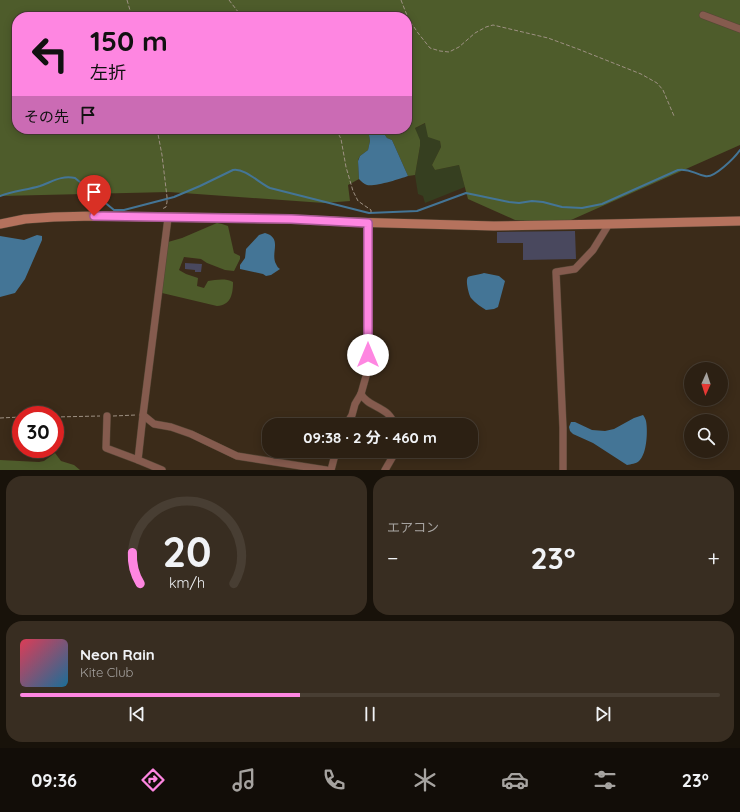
<!DOCTYPE html>
<html lang="ja">
<head>
<meta charset="utf-8">
<style>
  body { margin:0; font-family:Quicksand,"Noto Sans JP",sans-serif; background:#382d21; color:#f1f3f6; height:100vh; display:flex; flex-direction:column; font-size:15px; white-space:nowrap }
  * { box-sizing:border-box; margin:0 }
  p { font-size:13px; color:#a6a3a0 }
  .icon { flex:none; width:22px; height:22px; fill:none; stroke:currentColor; stroke-width:2; stroke-linecap:round; stroke-linejoin:round }
  .map { position:relative; height:470px; overflow:hidden }
  .side { display:flex; flex-direction:column; gap:6px; padding:6px; background:#18120a; flex:1 }
  .side>* { flex:none }
  .banner { position:absolute; left:12px; top:12px; width:400px; height:122px; border-radius:16px; box-shadow:0 2px 10px #0003,0 0 0 1px #483e33; background:#fe86e1; color:#111; overflow:hidden }
  .needle { width:26px; rotate:183deg }
  .fabs { position:absolute; left:684px; top:362px; display:grid; gap:8px }
  .fabs a { display:grid; place-items:center; width:44px; height:44px; border-radius:50%; background:#2c2013; box-shadow:0 2px 10px #0003,0 0 0 1px #483e33; font-size:20px }
  .speed { position:absolute; left:12px; top:406px; display:flex; gap:8px; font-size:20px; font-weight:700; text-align:center }
  .speed>* { display:grid; place-content:center; width:52px; height:52px; border-radius:50%; background:#2c2013; box-shadow:0 2px 10px #0003,0 0 0 1px #483e33; line-height:1 }
  .speed .limit { border:6px solid #d22; background:#fff; color:#111 }
  .pin { position:absolute; display:grid; place-items:center; width:34px; height:34px; color:#fff; margin:-41px -17px; border-radius:50% 50% 50% 0; rotate:-45deg; box-shadow:0 0 4px #0007 }
  .pin .icon { rotate:45deg }
  .me { position:absolute; width:44px; margin:-22px; rotate:0deg; stroke-linejoin:round; filter:drop-shadow(0 0 3px #0008) }
  .turn { display:flex; align-items:center; gap:14px; height:84px; padding:0 12px; font-size:18px }
  .turn .icon { width:52px; height:52px; stroke-width:2.5 }
  .turn b { display:block; font-size:28px; line-height:34px }
  .then { display:flex; align-items:center; height:38px; padding:0 12px; background:#0003; gap:8px; font-size:15px }
  .big { font-size:30px; font-weight:700; line-height:1.1 }
  .side .card { flex:1; display:flex; flex-direction:column; justify-content:center; gap:6px; min-width:0; padding:0 14px; border-radius:16px; background:#382d21 }
  .side .dial { align-items:center; gap:0 }
  .dial svg { height:104px; overflow:visible; fill:none; stroke:#483e33; stroke-width:7; stroke-linecap:round; text-anchor:middle }
  .dial text { fill:#f1f3f6; stroke:none }
  .song { display:flex; align-items:center; gap:12px }
  .cover { width:48px; height:48px; border-radius:6px; background:linear-gradient(135deg,hsl(350 70% 55%),hsl(200 70% 35%)) }
  .played { height:4px; border-radius:2px; background:linear-gradient(90deg,#fe86e1 40%,#483e33 40%) }
  .keys { display:flex; justify-content:space-around; direction:ltr }
  .heat { display:flex; justify-content:space-between; align-items:center; font-size:22px; direction:ltr }
  .side .tiles { flex:1; display:grid; gap:6px; grid-template-columns:1fr 1fr }
  .card:last-child { grid-column:span 2 }
  .trip { position:absolute; left:262px; top:418px; width:216px; height:40px; border-radius:16px; background:#2c2013; box-shadow:0 2px 10px #0003,0 0 0 1px #483e33; font-weight:700; line-height:40px; text-align:center }
  .menu { display:flex; height:64px; justify-content:space-around; align-items:center; background:#120d08; color:#a6a3a0 }
  .menu .icon { width:28px; height:28px }
  .menu .selected { color:#fe86e1 }
  .menu b { font-size:18px; color:#f1f3f6 }
  .map>svg:first-child { display:block }
</style>
</head>
<body>
<div class="map">
<svg width="740" height="470" viewBox="0 0 740 470">
  <rect width="100%" height="100%" fill="#3b2b19"/>
  <!-- green -->
  <polygon fill="#363f20" points="426,123 440,141 441,147 432,165 435,170 459,165 465,187 425,203 423,196 418,194 415,175 420,146 415,128"/>
  <!-- forest -->
  <g fill="#4e5c2b">
    <polygon points="0,0 740,0 740,145 562,224 515,220 468,199 459,165 435,170 432,165 441,147 440,141 428,137 425,123 415,128 420,140 420,146 415,175 408,176 392,140 387,138 381,129 407,129 407,17 17,17 17,129 368,129 370,141 368,150 360,156 358,160 359,179 348,185 350,201 324,203 169,192 0,196"/>
    <path d="M217 223 222 224 228 226 234 253 240 256V259L234 271 225 270 207 263 201 259 184 257 179 270 186 274 198 278 197 286 204 288 208 281C216 280 225 278 233 282 233 294 231 305 217 306L162 293 168 242 182 238Z"/>
    <polygon points="55,453 61,461 74,465 80,470 0,470 0,460 39,462 44,461"/>
  </g>
  <!-- water -->
  <g fill="#447596">
    <path d="M368 129H381L387 138 392 140 408 176C400 179 374 187 367 185 364 184 361 181 359 179L358 161 360 156 368 150 370 141Z"/>
    <path d="M265 233C283 238 270 253 276 264 277 266 278 268 280 269L271 275 266 276 263 274 240 269V265L245 258 246 249 259 235Z"/>
    <polygon points="37,235 42,236 42,240 25,279 15,293 0,297 0,236 24,240"/>
    <path d="M484 273 499 276 505 281 498 307 494 309 486 310C481 307 475 303 471 298 469 295 465 280 468 277 470 276 481 274 484 273Z"/>
    <path d="M643 415C644 416 646 420 646 421 648 431 647 454 639 461 636 464 631 464 627 465L593 443 573 434 570 431 569 427 571 422H575L592 430 605 431 614 429 634 418Z"/>
  </g>
  <g fill="none" stroke-linecap="round" stroke-linejoin="round">
    <!-- stream -->
    <path stroke="#447596" stroke-width="2" d="M0 196C13 191 27 190 40 186 52 182 61 175 75 178L114 210H124L174 197 200 186 233 170C245 168 259 183 270 188L369 213 417 211 466 193 509 202 519 203 532 201 543 202 562 207 582 208 602 204 678 170C690 168 694 174 705 176 714 179 735 157 740 150"/>
  </g>
  <!-- building -->
  <g fill="#49485e">
    <polygon points="575,231 576,259 523,260 523,243 497,243 497,232"/>
    <polygon points="185,263 202,264 201,272 195,272 195,270 185,269"/>
  </g>
  <g fill="none" stroke-linecap="round" stroke-linejoin="round">
    <!-- street casing -->
    <g stroke="#554635" stroke-width="8">
      <g id="street">
        <polyline points="703,15 740,29"/>
        <path d="M361 394C366 404 379 406 388 414 391 417 393 421 396 425"/>
        <polyline points="143,415 154,424 171,427 191,434 237,456 326,470"/>
        <polyline points="107,416 106,448 138,460"/>
        <polyline points="346,425 352,415 355,404 361,394 368,369 368,223"/>
        <polyline points="162,470 138,460 143,415 168,218"/>
        <polyline points="331,470 336,451"/>
        <polyline points="385,470 396,451"/>
        <polyline points="563,470 563,428 556,272 575,269 593,250 609,224"/>
      </g>
    </g>
    <!-- secondary casing -->
    <g stroke="#554635" stroke-width="10">
      <polyline id="secondary" points="0,224 25,219 54,217 94,216 291,219 350,222 494,226 609,224 740,221"/>
    </g>
    <!-- path -->
    <g stroke="#9e9183" stroke-width="1" stroke-dasharray="4 2" stroke-linecap="butt">
      <polyline points="127,0 132,17"/>
      <polyline points="229,0 242,17"/>
      <polyline points="401,0 408,18 418,33 430,48 440,51 449,52 459,47 475,33 486,27 493,25 548,38 578,49 641,74 657,83 663,90 674,116"/>
      <polyline points="157,129 162,155 167,197 167,202 166,207 162,209"/>
      <polyline points="336,129 341,139 346,167 353,191 358,201 371,210 371,214"/>
      <polyline points="113,416 136,415"/>
      <polyline points="55,417 100,416"/>
      <polyline points="0,418 21,417"/>
    </g>
    <!-- street -->
    <use href="#street" stroke="#855b4e" stroke-width="7"/>
    <!-- secondary -->
    <use href="#secondary" stroke="#b5725d" stroke-width="9"/>
  </g>
  <g fill="none" stroke-linecap="round" stroke-linejoin="round">
    <!-- route casing -->
    <g stroke="#a55792" stroke-width="10">
      <polyline id="route" points="94,216 291,219 368,223 368,355"/>
    </g>
    <!-- route -->
    <use href="#route" stroke="#fe86e1" stroke-width="7"/>
  </g>
</svg>
<div class="fabs">
<a><svg class="needle" viewBox="-14 -14 28 28"><path d="M0-13l5 13h-10z" fill="#e53935"/><path d="M0 13l5-13h-10z" fill="#a6a3a0"/></svg></a>
<a><svg class="icon" aria-label="search" viewBox="0 0 24 24"><circle cx="10" cy="10" r="6"/><path d="M15 15l6 6"/></svg></a>
</div>
<div class="speed"><div class="limit">30</div></div>
<div class="pin" style="left:94px;top:216px;background:#d93025"><svg class="icon" aria-label="arrive" viewBox="0 0 24 24"><path d="M6 21V4h12l-3 4 3 4H6"/></svg></div>
<svg class="me" style="left:368px;top:355px" viewBox="-20 -20 40 40"><circle r="19" fill="#fff"/><path d="M0-13L10 11 0 6-10 11z" fill="#fe86e1"/></svg>
<div class="trip">09:38 · 2 分 · 460 m</div>
<div class="banner">
<div class="turn"><svg class="icon" aria-label="left" viewBox="0 0 24 24"><path d="M17 20v-9H6M10 6l-5 5 5 5"/></svg><div><b>150 m</b>左折</div></div>
<div class="then">その先<svg class="icon" aria-label="arrive" viewBox="0 0 24 24"><path d="M6 21V4h12l-3 4 3 4H6"/></svg></div>
</div>
</div>
<section class="side">
<div class="tiles">
<div class="card dial"><svg viewBox="0 0 100 80">
<path d="M14 69A42 42 0 1 1 86 69"/>
<path d="M14 69A42 42 0 0 1 8 45" stroke="#fe86e1"/>
<text x="50" y="56" font-size="32" font-weight="700">20</text>
<text x="50" y="72" font-size="11">km/h</text>
</svg></div>
<div class="card"><p>エアコン</p>
<div class="heat"><a>−</a><b class="big">23°</b><a>+</a></div>
</div>
<div class="card">
<div class="song"><i class="cover"></i><div><b>Neon Rain</b><p>Kite Club</p></div></div>
<div class="played"></div>
<div class="keys"><svg class="icon" aria-label="previous" viewBox="0 0 24 24"><path d="M18 5L8 12l10 7zM5 5v14"/></svg><svg class="icon" aria-label="pause" viewBox="0 0 24 24"><path d="M8 5v14M16 5v14"/></svg><svg class="icon" aria-label="next" viewBox="0 0 24 24"><path d="M6 5l10 7-10 7zM19 5v14"/></svg></div>
</div>
</div>
</section>
<nav class="menu">
<b>09:36</b>
<svg class="icon selected" aria-label="directions" viewBox="0 0 24 24"><path d="M12 3l9 9-9 9-9-9zM9 14v-3h6M13 9l2 2-2 2"/></svg>
<svg class="icon" aria-label="music" viewBox="0 0 24 24"><path d="M9 18V5l10-2v13"/><circle cx="6" cy="18" r="3"/><circle cx="16" cy="16" r="3"/></svg>
<svg class="icon" aria-label="phone" viewBox="0 0 24 24"><path d="M5 4h4l2 5-3 2q2 4 5 5l2-3 5 2v4C11 20 4 13 5 4z"/></svg>
<svg class="icon" aria-label="climate" viewBox="0 0 24 24"><path d="M12 3v18M4 7l16 10M4 17L20 7"/></svg>
<svg class="icon" aria-label="car" viewBox="0 0 24 24"><path d="M5 17H2v-5l4-1 3-4h7l3 4 3 1v5h-3M9 17h6M6 11h13"/><circle cx="7" cy="17" r="2"/><circle cx="17" cy="17" r="2"/></svg>
<svg class="icon" aria-label="filters" viewBox="0 0 24 24"><path d="M4 7h16M4 17h16"/><circle cx="9" cy="7" r="2"/><circle cx="15" cy="17" r="2"/></svg>
<b>23°</b>
</nav>
</body>
</html>
